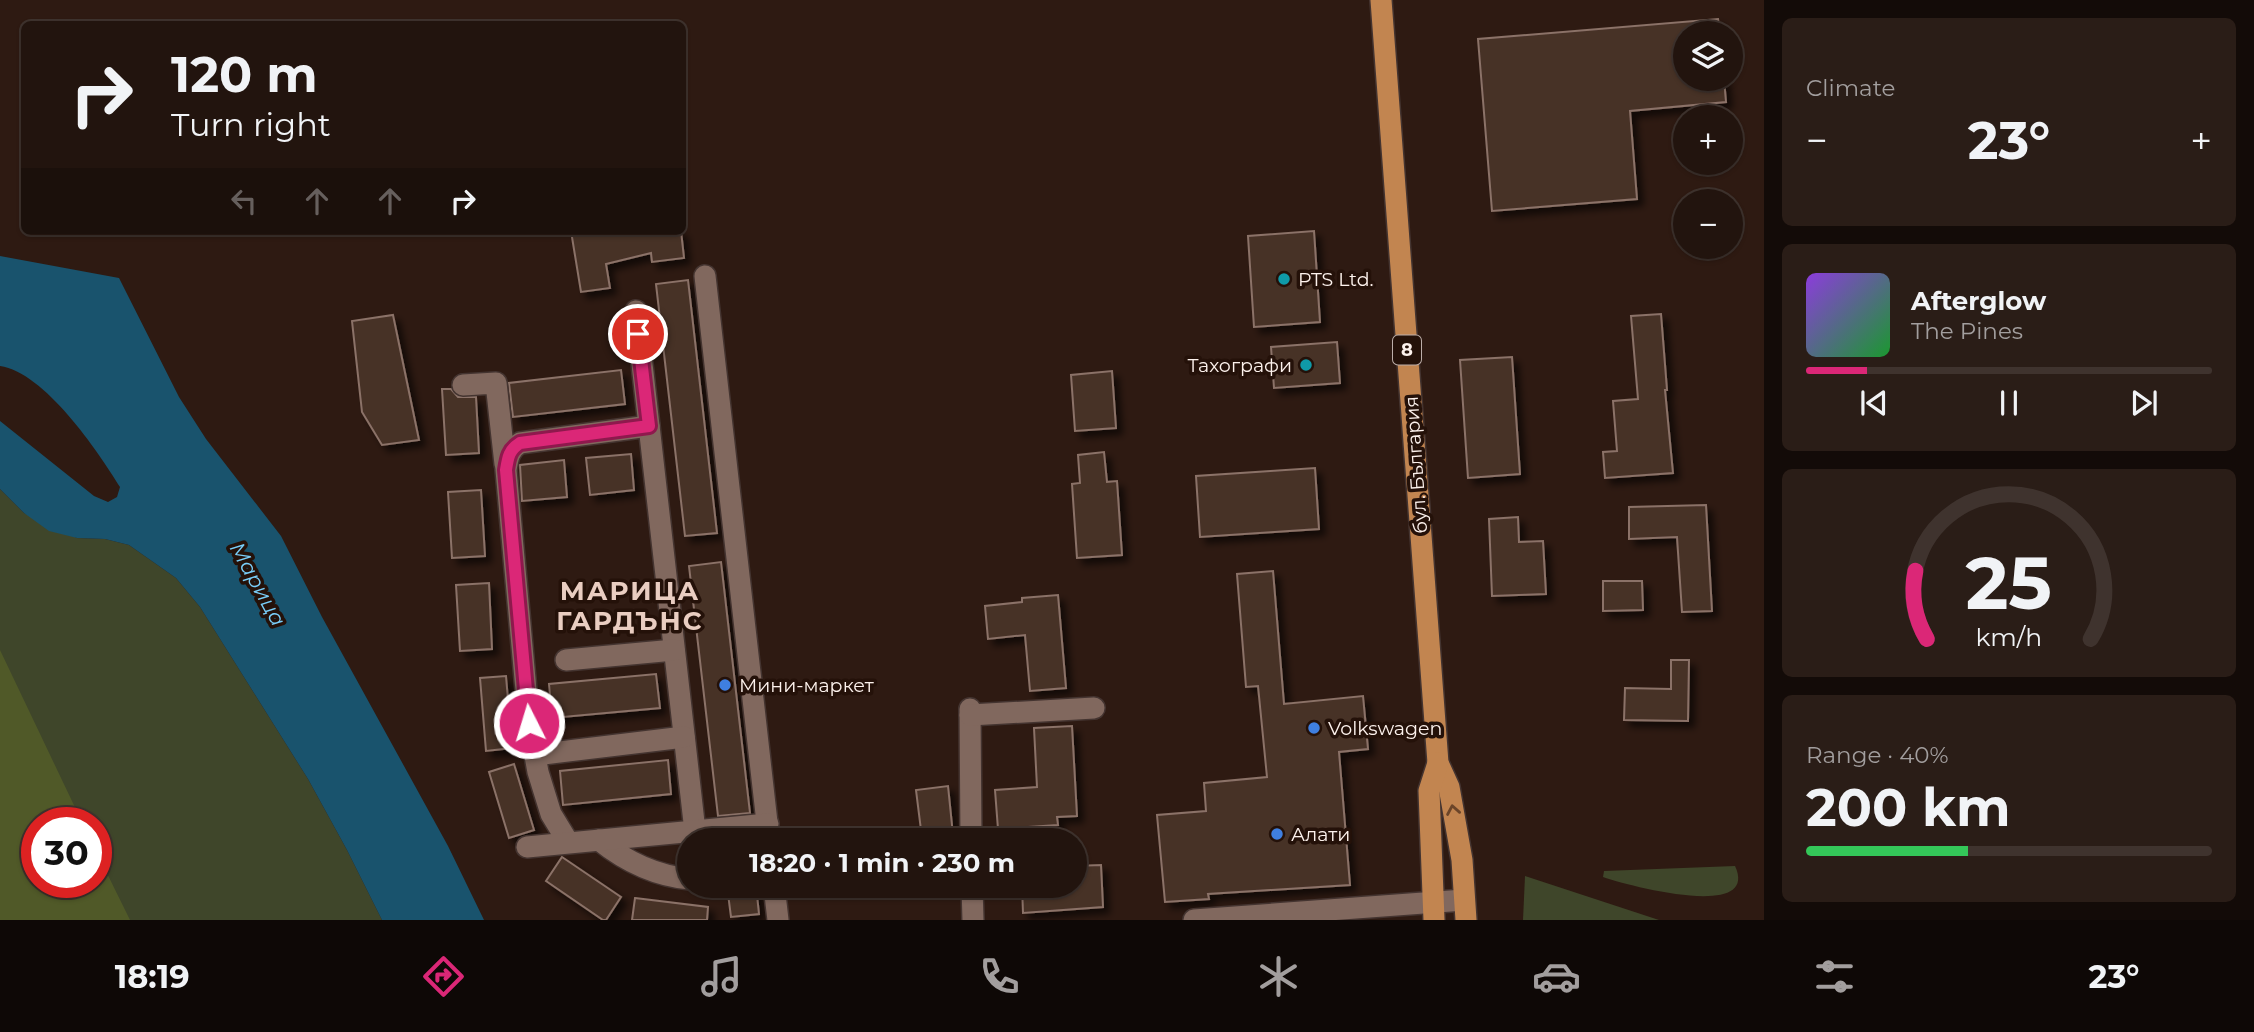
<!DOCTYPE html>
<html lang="en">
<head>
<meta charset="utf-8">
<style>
  body { margin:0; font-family:Montserrat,sans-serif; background:#2a1d17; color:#f1f3f6; height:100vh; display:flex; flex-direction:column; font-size:26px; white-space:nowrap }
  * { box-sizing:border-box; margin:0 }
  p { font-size:23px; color:#a29e9e }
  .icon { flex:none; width:38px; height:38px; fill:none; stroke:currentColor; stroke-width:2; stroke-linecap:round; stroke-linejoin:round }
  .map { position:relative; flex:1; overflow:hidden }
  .details { display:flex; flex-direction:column; gap:18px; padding:18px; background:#130b08; width:490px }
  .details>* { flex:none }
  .guide { position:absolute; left:21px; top:21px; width:665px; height:214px; border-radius:10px; box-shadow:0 2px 5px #0004,0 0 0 2px #3f332e; background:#22140e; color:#f1f3f6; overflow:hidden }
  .tools { position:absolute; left:1673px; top:21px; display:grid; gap:14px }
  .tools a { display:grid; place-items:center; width:70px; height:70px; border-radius:50%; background:#22140e; box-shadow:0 2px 5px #0004,0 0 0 2px #3f332e; font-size:35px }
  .speed { position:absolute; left:21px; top:807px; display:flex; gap:14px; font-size:35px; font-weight:700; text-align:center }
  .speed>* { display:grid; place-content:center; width:91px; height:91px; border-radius:50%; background:#22140e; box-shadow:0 2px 5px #0004,0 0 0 2px #3f332e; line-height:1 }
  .speed .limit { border:10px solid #d22; background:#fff; color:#111 }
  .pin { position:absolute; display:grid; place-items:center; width:60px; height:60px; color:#fff; margin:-30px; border:4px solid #fff; border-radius:50%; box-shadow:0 2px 7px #0007 }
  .me { position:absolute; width:77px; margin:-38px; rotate:355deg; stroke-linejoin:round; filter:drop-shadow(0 0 5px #0008) }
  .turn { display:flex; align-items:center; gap:24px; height:147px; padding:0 35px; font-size:32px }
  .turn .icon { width:91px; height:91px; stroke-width:2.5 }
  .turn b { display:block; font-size:49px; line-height:60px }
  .lanes { display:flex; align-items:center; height:66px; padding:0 35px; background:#0003; justify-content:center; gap:35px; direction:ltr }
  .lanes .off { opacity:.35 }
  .big { font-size:52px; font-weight:700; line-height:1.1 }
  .details .widget { flex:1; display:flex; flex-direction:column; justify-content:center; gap:10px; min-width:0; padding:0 24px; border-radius:10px; background:#2a1d17 }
  .details .dial { align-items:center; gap:0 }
  .dial svg { height:182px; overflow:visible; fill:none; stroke:#3f332e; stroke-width:7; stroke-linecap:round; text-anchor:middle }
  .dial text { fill:#f1f3f6; stroke:none }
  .song { display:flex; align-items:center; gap:21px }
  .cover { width:84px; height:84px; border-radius:10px; background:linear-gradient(135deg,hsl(270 70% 55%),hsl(130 70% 35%)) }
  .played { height:7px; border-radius:4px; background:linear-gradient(90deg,#db2777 15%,#3f332e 15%) }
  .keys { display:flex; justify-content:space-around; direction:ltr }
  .heat { display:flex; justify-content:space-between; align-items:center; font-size:38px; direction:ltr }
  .charge { height:10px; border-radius:5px; background:linear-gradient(90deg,#34c759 40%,#3f332e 0) }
  .trip { position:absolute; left:677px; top:828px; width:410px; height:70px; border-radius:35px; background:#22140e; box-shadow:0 2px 5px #0004,0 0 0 2px #3f332e; font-weight:700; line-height:70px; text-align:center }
  .dock { display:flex; height:112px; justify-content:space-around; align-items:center; background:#0e0806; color:#a29e9e }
  .dock .icon { width:49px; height:49px }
  .dock .active { color:#db2777 }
  .dock b { font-size:32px; color:#f1f3f6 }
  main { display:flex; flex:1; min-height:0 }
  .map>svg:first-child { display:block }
</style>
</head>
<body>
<main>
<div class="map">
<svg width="1764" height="920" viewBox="0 0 1764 920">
  <defs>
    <filter id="shadow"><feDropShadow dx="6" dy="6" stdDeviation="3.5" flood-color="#0009"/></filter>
  </defs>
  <rect width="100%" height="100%" fill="#2e1a12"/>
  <!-- green -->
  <g fill="#3f462a" fill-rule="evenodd">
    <path d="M0 489 24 513 77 538 105 539 129 545 176 578 200 607 308 779 347 850 382 920H0ZM37 822H96V882H37Z"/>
    <path d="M1735 866C1760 920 1632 887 1603 877L1604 871Z"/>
    <polygon points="1525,876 1659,920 1523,920"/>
  </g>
  <!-- forest -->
  <polygon fill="#505928" points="0,650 82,822 37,822 37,882 96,882 96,851 130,920 0,920"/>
  <!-- water -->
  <path fill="#19536d" d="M0 256 119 278 179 397 206 439 281 536 322 617 448 846 484 920H382L347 850 308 779 200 607 176 578 129 545 105 539 77 538 49 531 24 513 0 489V421L94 496 108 502 117 497 120 487C98 451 44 372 0 366Z"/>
  <!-- building -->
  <g fill="#473128" stroke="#8b7267" stroke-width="2" filter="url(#shadow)">
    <polygon points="1718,19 1720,33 1685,33 1685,79 1724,79 1726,102 1630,111 1637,199 1492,211 1478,39"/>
    <polygon points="571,231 681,231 684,258 652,262 651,253 606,264 610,288 581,292"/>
    <polygon points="1314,231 1320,322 1254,327 1248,236"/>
    <polygon points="688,280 717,533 685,536 656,284"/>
    <polygon points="1661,314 1667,390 1665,390 1673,473 1605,478 1603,452 1617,451 1613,401 1638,399 1631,316"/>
    <polygon points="393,315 419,440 382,445 362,412 352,321"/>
    <polygon points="1337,342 1340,383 1274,388 1271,347"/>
    <polygon points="1512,357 1520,474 1468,478 1460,360"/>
    <polygon points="621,370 625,404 513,417 509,383"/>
    <polygon points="1112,371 1116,428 1075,431 1071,375"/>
    <polygon points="442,389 451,389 458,397 476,397 479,453 446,455"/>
    <polygon points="1104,452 1107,482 1117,481 1122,555 1077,558 1072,484 1080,483 1078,455"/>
    <polygon points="631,454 634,490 590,495 586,458"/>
    <polygon points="564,460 567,497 522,501 520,465"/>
    <polygon points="1315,468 1319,529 1200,537 1196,476"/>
    <polygon points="481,490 485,556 452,558 448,492"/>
    <polygon points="1706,505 1712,611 1682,612 1677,537 1629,539 1629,507"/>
    <polygon points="1518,517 1519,542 1543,541 1546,594 1492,596 1489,519"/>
    <polygon points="721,562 750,813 718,816 689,566"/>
    <polygon points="1273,571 1284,704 1363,696 1368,749 1339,752 1350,885 1208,894 1209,899 1165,902 1157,815 1206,811 1204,783 1267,777 1258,686 1246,687 1237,574"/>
    <polygon points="1603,581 1642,581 1643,610 1603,611"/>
    <polygon points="489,583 492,649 460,651 456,585"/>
    <polygon points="1058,595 1066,688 1030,691 1025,635 988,639 985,606 1022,602 1022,598"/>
    <polygon points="1671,660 1689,660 1688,721 1624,720 1625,688 1671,689"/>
    <polygon points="656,674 660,708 552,718 549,684"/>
    <polygon points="506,676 512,748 486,751 480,678"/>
    <polygon points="1072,726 1077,816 1057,817 1058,825 998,829 995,790 1037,787 1034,728"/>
    <polygon points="668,760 671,794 563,805 560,771"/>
    <polygon points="514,764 534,830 509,838 489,772"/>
    <polygon points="948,786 953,835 922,838 916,790"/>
    <polygon points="562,857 621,897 606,920 603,920 546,881"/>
    <polygon points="1101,865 1103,907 1023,913 1022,886 1074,886 1074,866"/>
    <polygon points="727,886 756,886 759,914 731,917"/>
    <polygon points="635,898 708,907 707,920 632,920"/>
  </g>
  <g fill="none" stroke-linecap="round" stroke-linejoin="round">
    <!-- minor casing -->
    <g stroke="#443430" stroke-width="24">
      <g id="minor">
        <polyline points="705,276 769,840"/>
        <polyline points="636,311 696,840"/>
        <polyline points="463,385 496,383 505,464"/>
        <polyline points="566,660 674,650"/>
        <polyline points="970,709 971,840"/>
        <polyline points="970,715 1094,708"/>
        <polyline points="535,755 684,737"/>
        <path d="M599 840C625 861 656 876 690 879"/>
        <path d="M568 842 551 814 538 772 529 723 506 470C508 457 509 450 520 443L649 426"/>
        <polyline points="527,847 768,824"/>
        <polyline points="774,886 778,920"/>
        <polyline points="972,886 973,920"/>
        <polyline points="1194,920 1464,900"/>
      </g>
    </g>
    <!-- major casing -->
    <g stroke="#443430" stroke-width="24">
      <g id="major">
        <polyline points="1381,0 1438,763 1449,787 1462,860 1466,920"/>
        <polyline points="1434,920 1429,791 1438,763"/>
      </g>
    </g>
    <!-- minor -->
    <use href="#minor" stroke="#81685e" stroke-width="21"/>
    <!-- major -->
    <use href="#major" stroke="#c28550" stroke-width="21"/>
  </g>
  <!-- one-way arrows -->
  <defs><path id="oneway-chevron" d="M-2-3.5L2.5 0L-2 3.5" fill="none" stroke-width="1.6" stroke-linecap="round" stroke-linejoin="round" transform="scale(1.75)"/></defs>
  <use stroke="#6b4529" href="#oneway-chevron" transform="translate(1453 810) rotate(-100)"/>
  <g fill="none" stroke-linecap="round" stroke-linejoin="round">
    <!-- route casing -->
    <g stroke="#8e194d" stroke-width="18">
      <path id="route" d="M529 723 506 470C508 457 509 450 520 443L649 426 638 334"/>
    </g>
    <!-- route -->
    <use href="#route" stroke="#db2777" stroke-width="12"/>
  </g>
  <!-- markers -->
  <g fill="#0f9aa8" stroke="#241109" stroke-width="2.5">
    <circle cx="1284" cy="279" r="7"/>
    <circle cx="1306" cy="365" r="7"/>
  </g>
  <g fill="#3f7fe0" stroke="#241109" stroke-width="2.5">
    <circle cx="725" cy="685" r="7"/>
    <circle cx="1314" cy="728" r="7"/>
    <circle cx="1277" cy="834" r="7"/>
  </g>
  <g text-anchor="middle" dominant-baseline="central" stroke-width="7" stroke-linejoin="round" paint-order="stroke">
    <!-- shield labels -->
    <rect fill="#241109" stroke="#bcaea9" stroke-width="2" x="1393" y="335.5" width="28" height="29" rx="5"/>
    <g font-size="18" font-weight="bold" fill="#fdf2ed">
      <text x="1407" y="350">8</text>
    </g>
    <!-- poi labels -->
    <g font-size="19" fill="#fdf2ed" stroke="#241109" text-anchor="start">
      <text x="1298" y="279">PTS Ltd.</text>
      <text x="1292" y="365" text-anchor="end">Тахографи</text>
      <text x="739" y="685">Мини-маркет</text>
      <text x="1328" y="728">Volkswagen</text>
      <text x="1291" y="834">Алати</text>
    </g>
    <!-- street labels -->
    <g font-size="19" fill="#fdf2ed" stroke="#241109">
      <text transform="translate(1416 465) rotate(-94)">бул. България</text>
    </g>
    <!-- water labels -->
    <g font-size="21" font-style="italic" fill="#79cef9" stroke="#241109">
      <text transform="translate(258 584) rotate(61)">Марица</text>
    </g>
    <!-- district labels -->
    <g font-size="26" font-weight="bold" letter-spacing="2" fill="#e9cdc1" stroke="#241109">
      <text x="630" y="591">МАРИЦА<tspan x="630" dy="30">ГАРДЪНС</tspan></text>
    </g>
  </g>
</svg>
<div class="tools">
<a><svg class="icon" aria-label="layers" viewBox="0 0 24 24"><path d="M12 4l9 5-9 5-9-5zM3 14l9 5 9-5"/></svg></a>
<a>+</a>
<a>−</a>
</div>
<div class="speed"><div class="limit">30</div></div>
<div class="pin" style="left:638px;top:334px;background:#d93025"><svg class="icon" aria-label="arrive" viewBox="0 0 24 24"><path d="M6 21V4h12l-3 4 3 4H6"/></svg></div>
<svg class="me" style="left:529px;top:723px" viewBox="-20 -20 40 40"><circle r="17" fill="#db2777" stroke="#fff" stroke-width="3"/><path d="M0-11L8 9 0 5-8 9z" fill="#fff"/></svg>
<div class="trip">18:20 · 1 min · 230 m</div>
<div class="guide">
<div class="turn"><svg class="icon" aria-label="right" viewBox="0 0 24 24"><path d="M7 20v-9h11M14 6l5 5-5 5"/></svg><div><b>120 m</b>Turn right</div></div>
<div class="lanes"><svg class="icon off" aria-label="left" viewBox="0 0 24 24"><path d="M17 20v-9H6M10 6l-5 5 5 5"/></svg><svg class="icon off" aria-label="ahead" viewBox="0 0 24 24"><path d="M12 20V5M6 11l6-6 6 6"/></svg><svg class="icon off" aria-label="ahead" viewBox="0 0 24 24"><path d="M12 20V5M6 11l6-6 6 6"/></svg><svg class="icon" aria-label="right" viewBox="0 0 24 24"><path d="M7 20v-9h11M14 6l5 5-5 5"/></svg></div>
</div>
</div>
<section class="details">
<div class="widget"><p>Climate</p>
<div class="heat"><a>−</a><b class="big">23°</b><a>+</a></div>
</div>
<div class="widget">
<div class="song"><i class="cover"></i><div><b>Afterglow</b><p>The Pines</p></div></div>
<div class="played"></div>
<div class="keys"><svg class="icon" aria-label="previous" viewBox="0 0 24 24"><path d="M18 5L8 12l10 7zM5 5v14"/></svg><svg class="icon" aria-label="pause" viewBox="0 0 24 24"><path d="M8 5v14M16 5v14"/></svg><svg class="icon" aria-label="next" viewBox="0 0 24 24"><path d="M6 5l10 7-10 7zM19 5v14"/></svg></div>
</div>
<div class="widget dial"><svg viewBox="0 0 100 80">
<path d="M14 69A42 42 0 1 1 86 69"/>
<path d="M14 69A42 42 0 0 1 9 39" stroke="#db2777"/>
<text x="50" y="56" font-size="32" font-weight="700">25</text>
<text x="50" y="72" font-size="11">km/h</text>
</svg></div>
<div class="widget"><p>Range · 40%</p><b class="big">200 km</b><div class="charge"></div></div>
</section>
</main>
<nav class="dock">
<b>18:19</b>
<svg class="icon active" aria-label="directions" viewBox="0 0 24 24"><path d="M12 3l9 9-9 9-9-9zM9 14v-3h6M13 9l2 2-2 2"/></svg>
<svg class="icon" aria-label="music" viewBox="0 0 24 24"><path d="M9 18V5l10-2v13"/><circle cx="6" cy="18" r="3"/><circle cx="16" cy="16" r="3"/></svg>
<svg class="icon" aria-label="phone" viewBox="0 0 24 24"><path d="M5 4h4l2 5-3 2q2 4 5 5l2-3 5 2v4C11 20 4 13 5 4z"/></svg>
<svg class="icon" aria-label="climate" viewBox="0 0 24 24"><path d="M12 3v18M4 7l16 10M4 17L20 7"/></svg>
<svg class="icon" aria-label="car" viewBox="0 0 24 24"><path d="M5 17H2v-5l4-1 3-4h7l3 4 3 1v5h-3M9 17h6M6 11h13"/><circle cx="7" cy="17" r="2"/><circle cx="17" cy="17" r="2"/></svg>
<svg class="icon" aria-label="filters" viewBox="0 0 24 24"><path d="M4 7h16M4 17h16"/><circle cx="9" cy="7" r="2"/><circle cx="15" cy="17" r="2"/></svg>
<b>23°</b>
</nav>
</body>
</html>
